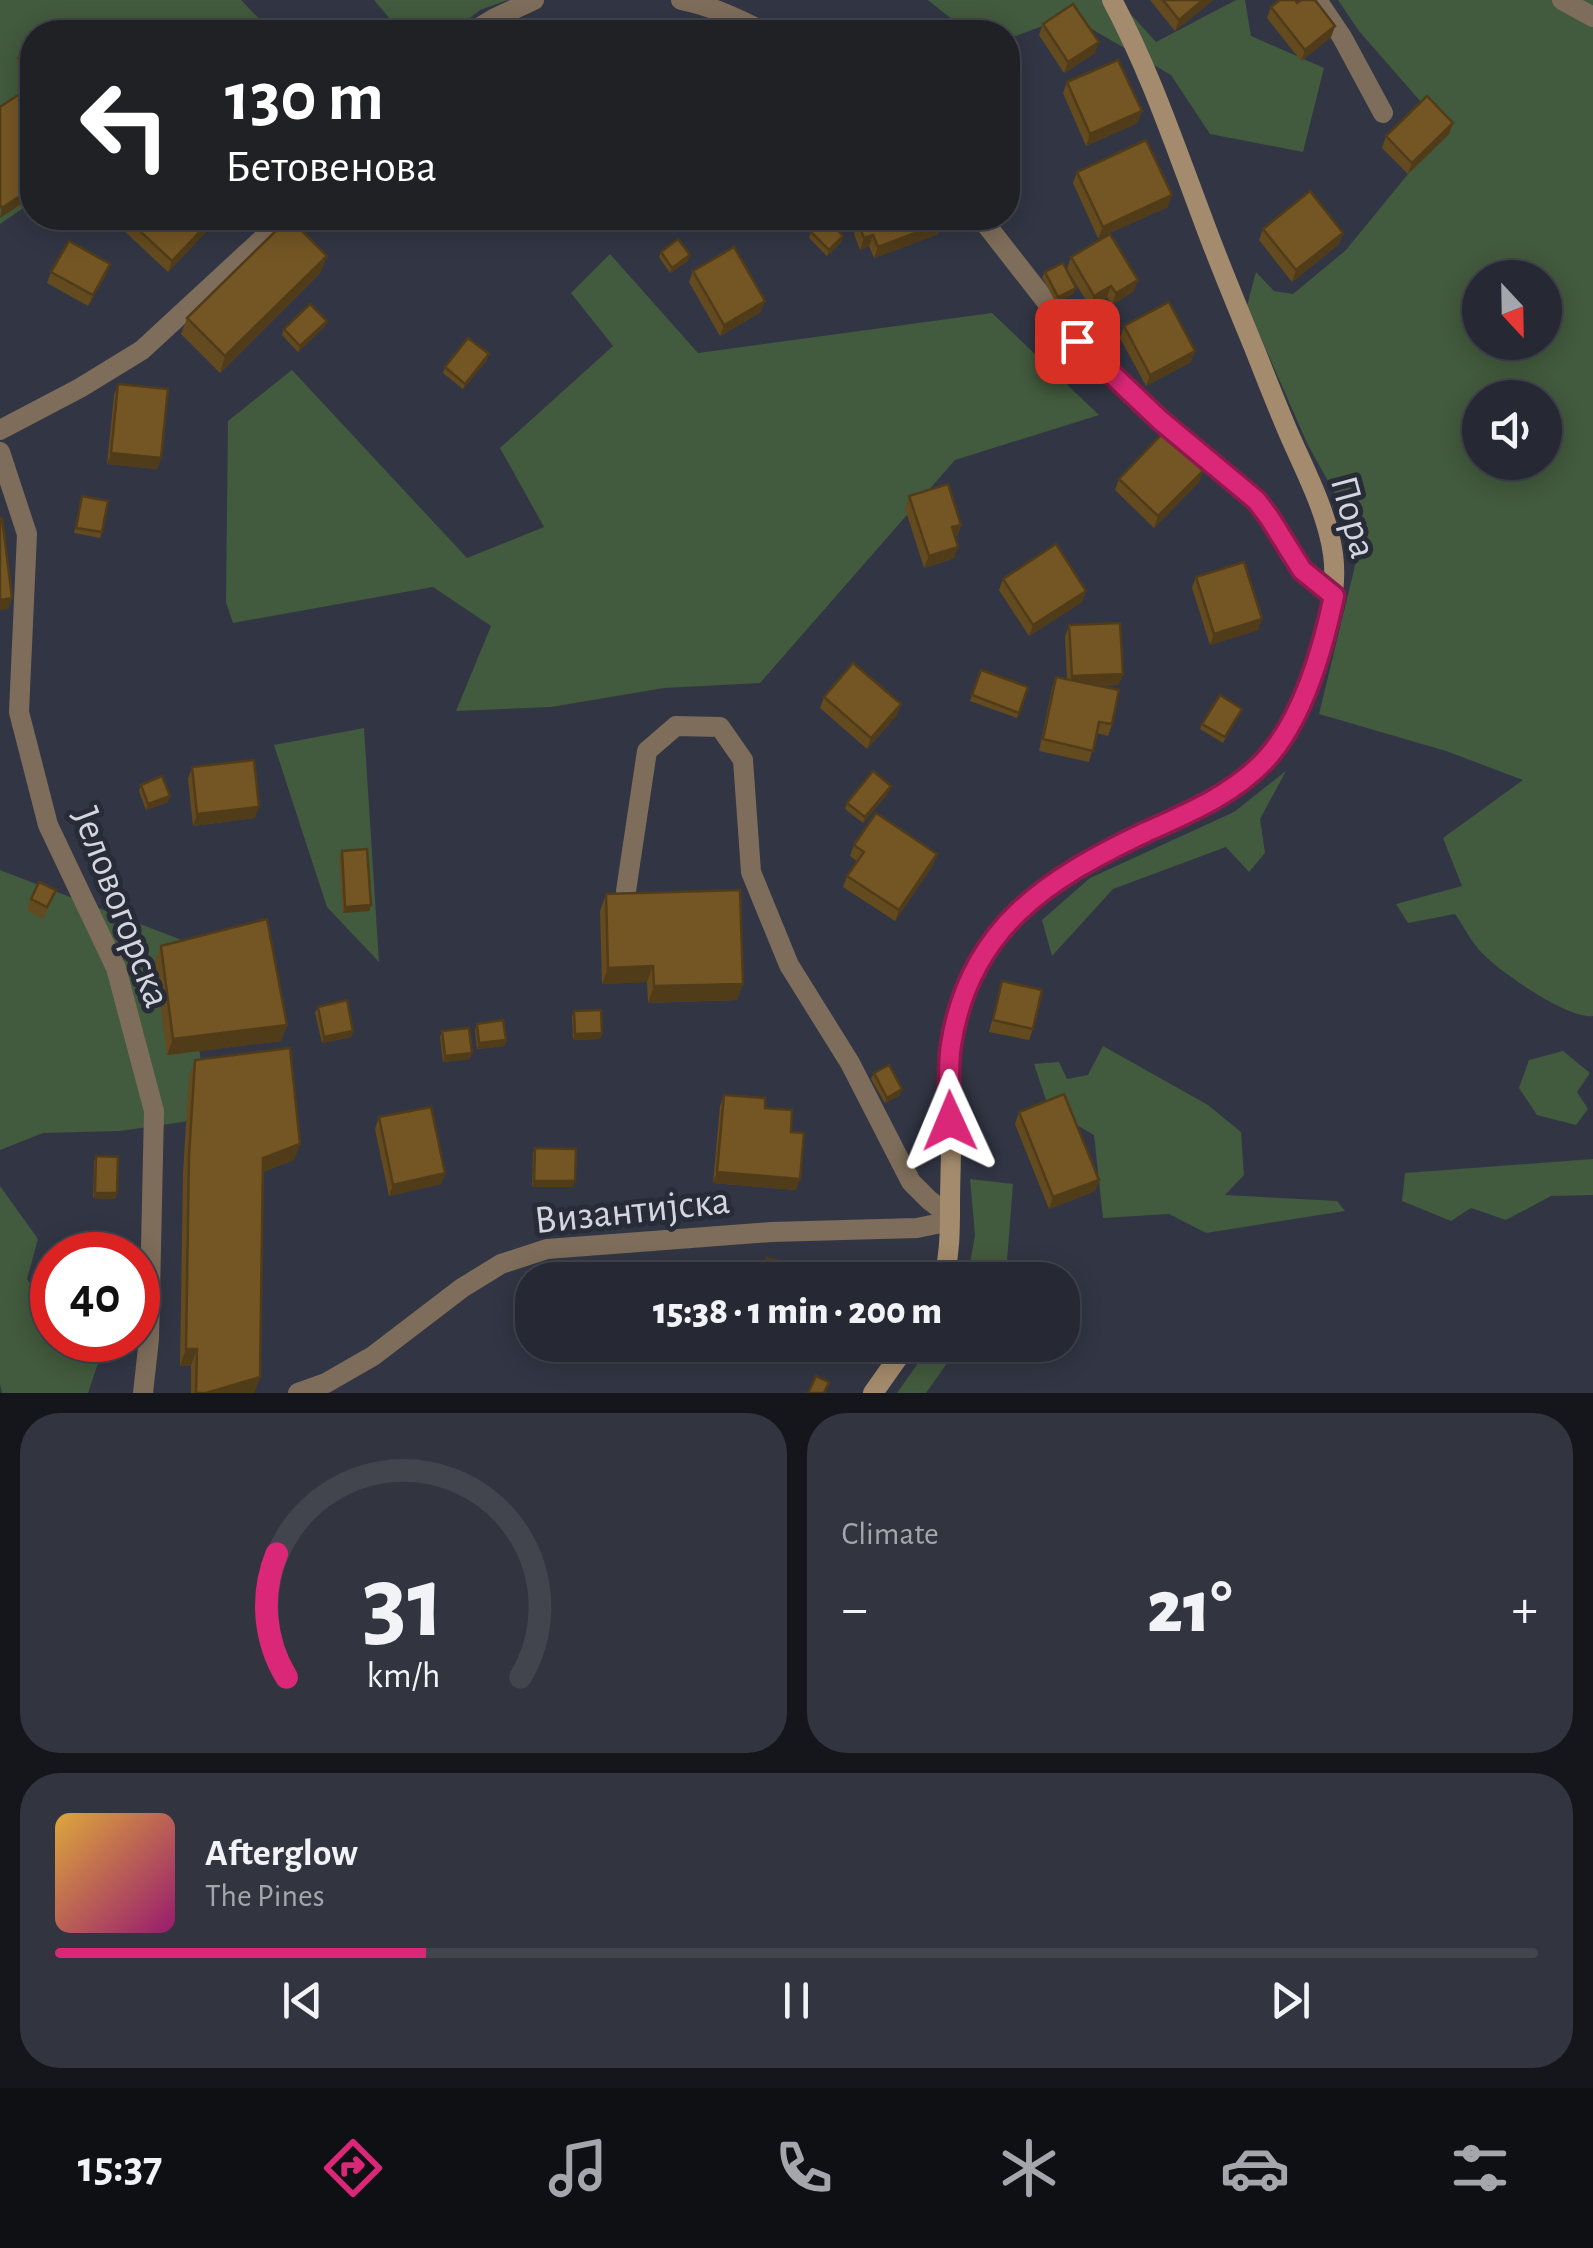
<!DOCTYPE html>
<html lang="en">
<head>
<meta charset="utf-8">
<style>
  body { margin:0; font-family:"Alegreya Sans",sans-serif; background:#32343f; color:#f1f3f6; height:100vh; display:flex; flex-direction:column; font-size:38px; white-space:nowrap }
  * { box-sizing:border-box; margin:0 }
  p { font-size:32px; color:#a4a6ac }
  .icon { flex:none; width:55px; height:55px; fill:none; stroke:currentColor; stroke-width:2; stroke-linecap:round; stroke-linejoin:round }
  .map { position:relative; height:1393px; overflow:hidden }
  .panel { display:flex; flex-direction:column; gap:20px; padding:20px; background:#15161c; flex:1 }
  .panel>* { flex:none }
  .top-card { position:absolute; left:20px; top:20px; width:1000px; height:210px; border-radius:40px; box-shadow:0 5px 25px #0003,0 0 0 2px #42444e; background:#202124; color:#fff; overflow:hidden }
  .needle { width:65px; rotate:158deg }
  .controls { position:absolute; left:1462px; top:260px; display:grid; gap:20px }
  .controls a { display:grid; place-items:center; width:100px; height:100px; border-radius:50%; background:#262833; box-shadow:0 5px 25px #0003,0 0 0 2px #42444e; font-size:50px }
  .speed { position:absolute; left:30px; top:1232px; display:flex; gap:20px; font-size:50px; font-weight:700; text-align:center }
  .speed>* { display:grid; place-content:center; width:130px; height:130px; border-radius:50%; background:#262833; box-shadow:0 5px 25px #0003,0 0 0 2px #42444e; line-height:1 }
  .speed .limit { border:15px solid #d22; background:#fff; color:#111 }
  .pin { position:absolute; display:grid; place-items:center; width:85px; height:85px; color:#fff; margin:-42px; border-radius:20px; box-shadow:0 5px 15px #0006 }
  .me { position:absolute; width:110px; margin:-55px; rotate:359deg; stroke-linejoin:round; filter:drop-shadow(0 0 8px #0008) }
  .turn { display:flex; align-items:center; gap:35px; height:210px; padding:0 40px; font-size:45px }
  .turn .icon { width:130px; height:130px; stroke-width:2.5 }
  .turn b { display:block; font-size:70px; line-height:85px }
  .big { font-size:75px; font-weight:800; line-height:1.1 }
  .panel .widget { flex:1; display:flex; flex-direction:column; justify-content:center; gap:15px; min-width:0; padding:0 35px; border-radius:40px; background:#32343f }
  .panel .dial { align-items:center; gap:0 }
  .dial svg { height:260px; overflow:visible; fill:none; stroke:#42444e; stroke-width:7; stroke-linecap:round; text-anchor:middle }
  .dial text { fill:#f1f3f6; stroke:none }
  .song { display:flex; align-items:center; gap:30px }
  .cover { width:120px; height:120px; border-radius:15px; background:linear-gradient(135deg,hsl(40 70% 55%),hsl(320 70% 35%)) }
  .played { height:10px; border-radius:5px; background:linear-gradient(90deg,#db2777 25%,#42444e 25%) }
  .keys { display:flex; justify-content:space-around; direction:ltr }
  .heat { display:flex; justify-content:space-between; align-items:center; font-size:55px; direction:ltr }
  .panel .tiles { flex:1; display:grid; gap:20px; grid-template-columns:1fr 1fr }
  .widget:last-child { grid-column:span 2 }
  .trip { position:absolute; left:515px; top:1262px; width:565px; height:100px; border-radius:40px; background:#262833; box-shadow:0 5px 25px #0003,0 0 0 2px #42444e; font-weight:800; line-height:100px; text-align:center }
  .dock { display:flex; height:160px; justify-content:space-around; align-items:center; background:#0f1014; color:#a4a6ac }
  .dock .icon { width:70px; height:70px }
  .dock .selected { color:#db2777 }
  .dock b { font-size:45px; color:#f1f3f6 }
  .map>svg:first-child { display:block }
</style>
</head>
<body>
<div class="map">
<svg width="1593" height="1393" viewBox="0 0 1593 1393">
  <rect width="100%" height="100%" fill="#323644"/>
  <!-- green -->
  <g fill="#425a3d" fill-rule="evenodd">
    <polygon points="0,0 241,0 272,32 32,32 32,202 0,224"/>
    <polygon points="374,0 508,0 480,10 453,32 401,32"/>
    <path d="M928 0H1118L1156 42 1236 0H1245L1251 36 1324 68 1303 152 1210 134 1171 75 1069 16 1008 39V32C967 32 958 25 928 0Z"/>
    <path d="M1338 0H1593V1016C1567 1019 1502 973 1483 954 1472 943 1464 927 1455 914L1408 923 1396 904 1462 886 1443 838 1523 780 1446 751 1319 714 1361 541 1307 443 1247 306 1256 272 1274 291 1293 294 1346 250 1408 174 1449 134 1359 31ZM1480 278H1545V342H1480ZM1480 398H1545V462H1480Z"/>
    <polygon points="610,254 698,353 992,313 1099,415 955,460 760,683 664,688 551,707 456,711 491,626 433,587 233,623 226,602 228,421 292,370 467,558 544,527 500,448 613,346 571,293"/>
    <polygon points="364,728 379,962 327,907 274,745"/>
    <polygon points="1286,771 1260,819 1265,853 1249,872 1226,847 1113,889 1052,956 1042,920 1090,878 1234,812"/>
    <polygon points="0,870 205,949 194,1017 210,1118 120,1131 43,1133 0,1150"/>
    <polygon points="1103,1046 1208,1105 1241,1132 1244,1175 1225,1195 1337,1201 1345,1211 1206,1233 1169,1214 1103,1218 1094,1135 1049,1109 1034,1064 1059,1062 1067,1079 1088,1075"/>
    <polygon points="1563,1051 1590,1073 1577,1092 1588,1109 1576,1125 1537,1115 1519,1088 1529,1060"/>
    <polygon points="1593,1159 1593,1195 1551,1196 1506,1220 1471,1208 1451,1221 1402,1201 1405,1173"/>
    <polygon points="970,1179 1013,1184 1006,1274 1002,1280 967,1280 975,1235"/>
    <polygon points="0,1186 38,1239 27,1279 49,1315 52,1314 52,1340 106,1340 88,1393 2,1393 0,1384"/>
    <polygon points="931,1345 960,1345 926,1393 897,1393"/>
  </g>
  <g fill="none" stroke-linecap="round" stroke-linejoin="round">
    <!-- lane -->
    <g stroke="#7e6d5a" stroke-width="20">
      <polyline points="1317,0 1342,37 1383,113"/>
      <polyline points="626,891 647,751 676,726 720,727 743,760 751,872 789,965 850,1063 911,1182 929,1200 950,1216"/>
    </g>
    <!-- street -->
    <g stroke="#7e6d5a" stroke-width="20">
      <path d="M681 0C711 6 737 18 764 32"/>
      <polyline points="1562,0 1593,17"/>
      <polyline points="472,32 495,18 534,0"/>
      <polyline points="981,218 1077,341 1160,420 1256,500 1269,517 1302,571 1334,597"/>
      <polyline points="0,430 80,388 142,350 285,218"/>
      <polyline points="0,452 27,534 19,712 48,825 116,968 154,1111 149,1339 143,1393"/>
      <polyline points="298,1393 326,1383 373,1356 462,1288 501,1264 547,1249 771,1232 917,1228 941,1223 950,1216"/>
    </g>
    <!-- secondary -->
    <g stroke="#a58b6d" stroke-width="20">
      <path d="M943 1280C950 1255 950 1230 950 1205 950 1185 951 1165 951 1144 951 1087 944 1027 973 974 1014 898 1076 866 1151 830 1186 814 1220 798 1250 774 1299 734 1342 617 1333 554 1327 512 1306 473 1289 434 1277 406 1266 378 1255 350 1237 306 1218 261 1202 217 1174 143 1149 69 1112 0"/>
      <polyline points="873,1393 907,1345"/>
    </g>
  </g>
  <!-- wall -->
  <g fill="#644a1f">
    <polygon points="1150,0 1213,0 1175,31"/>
    <polygon points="1297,3 1335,26 1331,37 1301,61 1267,18 1271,7"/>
    <polygon points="1043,24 1095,53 1064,73 1039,35"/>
    <polygon points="18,58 32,75 25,79 16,63"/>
    <polygon points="1067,82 1142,111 1137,123 1086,146 1063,93"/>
    <polygon points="1453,123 1449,134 1408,174 1382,148 1386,136"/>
    <polygon points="1077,172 1168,207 1098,238 1073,183"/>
    <polygon points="124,218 208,218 207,231 168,272 120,227"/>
    <polygon points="398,218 415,218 408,226"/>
    <polygon points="862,218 940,218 938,234 874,258 869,246 860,250 854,234 858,223 864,221"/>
    <polygon points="1263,229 1343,233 1339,244 1292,282 1259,240"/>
    <polygon points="811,232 843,236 841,242 827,256 809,238"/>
    <polygon points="661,252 688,261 670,273 659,257"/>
    <polygon points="1071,257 1134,291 1112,305 1107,297 1090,307 1067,269"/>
    <polygon points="693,271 761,312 720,336 689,282"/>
    <polygon points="51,272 106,275 88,306 47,283"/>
    <polygon points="321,272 220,373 181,334 187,318"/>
    <polygon points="1045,272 1073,294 1056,303 1042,277"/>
    <polygon points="327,321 325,326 298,352 282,335 284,329"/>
    <polygon points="1124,326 1191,362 1146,386 1120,338"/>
    <polygon points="487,360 463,389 443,373 445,367"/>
    <polygon points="118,384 161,458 157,469 107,464 114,395"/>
    <polygon points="1119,479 1199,482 1154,528 1115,490"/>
    <polygon points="82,496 102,532 100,538 74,533"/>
    <polygon points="909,496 961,525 957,536 955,536 954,558 924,568 905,508"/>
    <polygon points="1196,577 1258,630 1210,645 1192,588"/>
    <polygon points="1003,579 1086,591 1082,602 1029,636 999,590"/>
    <polygon points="1069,625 1123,674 1118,685 1098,686 1112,724 1108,736 1097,733 1089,762 1039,751 1052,688 1056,677 1067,679 1065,637"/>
    <polygon points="981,670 1028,687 1017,718 970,701"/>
    <polygon points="824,697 897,715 867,749 820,708"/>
    <polygon points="1242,709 1223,743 1200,729 1202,724"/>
    <polygon points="192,767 255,818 193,826 188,779"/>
    <polygon points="141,785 168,802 146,810 139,791"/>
    <polygon points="889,792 863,823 845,809 847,803"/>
    <polygon points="854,845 937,854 933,865 895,921 843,887 847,876 857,861 850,856"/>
    <polygon points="342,851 371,905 369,911 343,913 339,857"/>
    <polygon points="56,890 43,919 27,910 31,899"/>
    <polygon points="606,894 737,1000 648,1003 647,982 602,984 600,911"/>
    <polygon points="161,946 287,1025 281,1041 167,1055 155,962"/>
    <polygon points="1002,981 1033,1029 1029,1040 989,1032"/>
    <polygon points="318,1007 353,1031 351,1037 322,1043 315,1013"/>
    <polygon points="574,1011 602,1033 600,1039 573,1040 572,1017"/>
    <polygon points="477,1024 506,1040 504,1046 477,1049 475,1030"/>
    <polygon points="442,1031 470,1059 443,1062 440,1037"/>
    <polygon points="195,1060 294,1160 263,1172 260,1377 254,1393 191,1393 191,1366 180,1366 183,1173 189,1076"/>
    <polygon points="874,1073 900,1095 885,1103 871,1079"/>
    <polygon points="724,1095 765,1108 791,1132 796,1190 713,1183 720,1106"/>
    <polygon points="1019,1112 1099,1180 1095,1191 1049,1209 1015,1124"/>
    <polygon points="379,1117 445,1173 441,1184 389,1196 375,1129"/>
    <polygon points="535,1148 573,1187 532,1187 533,1153"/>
    <polygon points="96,1156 117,1193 115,1199 93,1198 94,1162"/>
  </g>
  <!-- shaded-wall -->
  <g fill="#513c19">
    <polygon points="1203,0 1213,0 1175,31 1179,20"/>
    <polygon points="1335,26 1331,37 1301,61 1305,50"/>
    <polygon points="1099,42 1095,53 1064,73 1068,62"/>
    <polygon points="1142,111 1137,123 1086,146 1090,134"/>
    <polygon points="1453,123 1449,134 1408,174 1412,163"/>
    <polygon points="32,188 32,197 0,218 2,208"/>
    <polygon points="1172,195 1168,207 1098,238 1103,227"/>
    <polygon points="211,220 207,231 168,272 172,261"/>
    <polygon points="942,223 938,234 874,258 878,247"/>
    <polygon points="1343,233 1339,244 1292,282 1296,270"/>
    <polygon points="873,235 869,246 860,250 864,238"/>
    <polygon points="843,236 841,242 827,256 829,250"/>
    <polygon points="690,255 688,261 670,273 672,268"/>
    <polygon points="327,256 321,272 220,373 225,356"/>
    <polygon points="110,264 106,275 88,306 93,295"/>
    <polygon points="1138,280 1134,291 1112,305 1116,293"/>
    <polygon points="1111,286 1107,297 1090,307 1094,296"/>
    <polygon points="1076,288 1073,294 1056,303 1058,297"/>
    <polygon points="765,301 761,312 720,336 724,325"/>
    <polygon points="327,321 325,326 298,352 300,346"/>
    <polygon points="1195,351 1191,362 1146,386 1150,375"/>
    <polygon points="489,354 487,360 463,389 465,384"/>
    <polygon points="111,453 161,458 157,469 107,464"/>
    <polygon points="1203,471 1199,482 1154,528 1158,516"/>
    <polygon points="961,525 957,536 948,539 952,527"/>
    <polygon points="958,547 954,558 924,568 929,556"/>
    <polygon points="1086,591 1082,602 1029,636 1033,625"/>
    <polygon points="12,598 8,609 0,610 0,600"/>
    <polygon points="1262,619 1258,630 1210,645 1214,634"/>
    <polygon points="1123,674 1118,685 1068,687 1072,676"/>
    <polygon points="901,704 897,715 867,749 871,738"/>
    <polygon points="891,786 889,792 863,823 865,817"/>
    <polygon points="170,796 168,802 146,810 148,804"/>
    <polygon points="259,807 255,818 193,826 197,814"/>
    <polygon points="937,854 933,865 895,921 899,910"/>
    <polygon points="371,905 369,911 343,913 345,907"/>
    <polygon points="653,966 647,982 602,984 608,968"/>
    <polygon points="743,984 737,1000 648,1003 654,986"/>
    <polygon points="287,1025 281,1041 167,1055 173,1039"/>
    <polygon points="353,1031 351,1037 322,1043 324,1037"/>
    <polygon points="602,1033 600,1039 573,1040 575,1034"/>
    <polygon points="506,1040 504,1046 477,1049 479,1043"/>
    <polygon points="472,1053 470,1059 443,1062 445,1056"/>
    <polygon points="902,1089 900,1095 885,1103 887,1098"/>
    <polygon points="300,1144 294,1160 257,1174 263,1158"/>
    <polygon points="717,1172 800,1179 796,1190 713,1183"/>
    <polygon points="445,1173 441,1184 389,1196 393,1185"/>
    <polygon points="1099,1180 1095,1191 1049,1209 1053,1197"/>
    <polygon points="534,1181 575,1181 573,1187 532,1187"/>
    <polygon points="95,1193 117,1193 115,1199 93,1198"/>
    <polygon points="186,1349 197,1349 191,1366 180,1366"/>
    <polygon points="260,1377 254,1393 206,1393"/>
  </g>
  <!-- building -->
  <g fill="#745624" stroke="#513c19" stroke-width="2.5">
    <polygon points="1163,0 1203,0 1179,20"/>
    <polygon points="1280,0 1295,0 1297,3 1301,0 1315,0 1335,26 1305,50 1271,7"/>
    <polygon points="1073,4 1099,42 1068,62 1043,24"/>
    <polygon points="32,49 32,71 27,74 18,58"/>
    <polygon points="1118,60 1142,111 1090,134 1067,82"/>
    <polygon points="32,86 32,188 2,208 0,205 0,107"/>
    <polygon points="1427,96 1453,123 1412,163 1386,136"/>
    <polygon points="1146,140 1172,195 1103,227 1077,172"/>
    <polygon points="1310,191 1343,233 1296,270 1263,229"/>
    <polygon points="126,218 208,218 211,220 172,261"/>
    <polygon points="289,218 327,256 225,356 187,318"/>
    <polygon points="826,218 843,236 829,250 811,232"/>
    <polygon points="871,218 940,218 942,223 878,247 873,235 864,238 858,223"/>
    <polygon points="1110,234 1138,280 1116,293 1111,286 1094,296 1071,257"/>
    <polygon points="678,239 690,255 672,268 661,252"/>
    <polygon points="69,241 110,264 93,295 51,272"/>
    <polygon points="734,247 765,301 724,325 693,271"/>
    <polygon points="1063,263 1076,288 1058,297 1045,272"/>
    <polygon points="1169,302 1195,351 1150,375 1124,326"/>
    <polygon points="310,304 327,321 300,346 284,329"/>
    <polygon points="468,338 489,354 465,384 445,367"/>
    <polygon points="118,384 168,389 161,458 111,453"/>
    <polygon points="1164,432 1203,471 1158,516 1119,479"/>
    <polygon points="948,484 961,525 952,527 958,547 929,556 909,496"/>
    <polygon points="82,496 108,501 102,532 76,528"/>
    <polygon points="0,518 2,518 12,598 0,600"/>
    <polygon points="1056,544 1086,591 1033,625 1003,579"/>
    <polygon points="1244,562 1262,619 1214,634 1196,577"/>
    <polygon points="1120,623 1123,674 1072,676 1069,625"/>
    <polygon points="853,663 901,704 871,738 824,697"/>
    <polygon points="981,670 1028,687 1019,713 972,695"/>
    <polygon points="1056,677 1119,690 1112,724 1099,722 1093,751 1043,739"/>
    <polygon points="1220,695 1242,709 1225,737 1202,724"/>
    <polygon points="254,760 259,807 197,814 192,767"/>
    <polygon points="873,771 891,786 865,817 847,803"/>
    <polygon points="162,776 170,796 148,804 141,785"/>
    <polygon points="876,813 937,854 899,910 847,876 864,852 854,845"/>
    <polygon points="367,849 371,905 345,907 342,851"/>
    <polygon points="39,882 56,890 47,907 31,899"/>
    <polygon points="740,890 743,984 654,986 653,966 608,968 606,894"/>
    <polygon points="267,919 287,1025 173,1039 161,946"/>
    <polygon points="1002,981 1042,990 1033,1029 993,1020"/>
    <polygon points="347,1000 353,1031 324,1037 318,1007"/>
    <polygon points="601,1010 602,1033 575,1034 574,1011"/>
    <polygon points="503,1020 506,1040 479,1043 477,1024"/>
    <polygon points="469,1028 472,1053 445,1056 442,1031"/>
    <polygon points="290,1048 300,1144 263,1158 260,1377 206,1393 196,1393 197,1349 186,1349 189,1156 195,1060"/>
    <polygon points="889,1065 902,1089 887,1098 874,1073"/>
    <polygon points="1064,1094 1099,1180 1053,1197 1019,1112"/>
    <polygon points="724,1095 765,1098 765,1108 792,1110 791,1132 804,1133 800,1179 717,1172"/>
    <polygon points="431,1107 445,1173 393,1185 379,1117"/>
    <polygon points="535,1148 576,1149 575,1181 534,1181"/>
    <polygon points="96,1156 118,1157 117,1193 95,1193"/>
    <polygon points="767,1258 810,1269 807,1280 761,1280"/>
    <polygon points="816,1376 829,1382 824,1393 808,1393"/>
  </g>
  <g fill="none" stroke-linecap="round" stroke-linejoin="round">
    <!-- route casing -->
    <g stroke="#8e194d" stroke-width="25">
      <path id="route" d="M950 1121C950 1096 947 1070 951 1045 969 928 1047 879 1146 832 1189 813 1236 793 1268 757 1303 717 1323 648 1334 596L1302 570 1269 517 1256 500 1160 420 1077 341"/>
    </g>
    <!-- route -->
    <use href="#route" stroke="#db2777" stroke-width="18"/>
  </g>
  <g text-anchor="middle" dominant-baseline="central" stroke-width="10" stroke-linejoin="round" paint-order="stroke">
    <!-- street labels -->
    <g font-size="40" fill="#d3d6df" stroke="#282c39">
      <text transform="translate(1353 517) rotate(75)">Пора</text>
      <text transform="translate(121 907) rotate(69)">Јеловогорска</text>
      <text transform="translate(632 1211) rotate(-6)">Византијска</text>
    </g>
  </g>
</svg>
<div class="controls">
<a><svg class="needle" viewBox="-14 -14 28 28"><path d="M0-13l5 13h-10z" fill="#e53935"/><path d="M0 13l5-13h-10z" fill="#a4a6ac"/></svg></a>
<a><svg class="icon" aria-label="sound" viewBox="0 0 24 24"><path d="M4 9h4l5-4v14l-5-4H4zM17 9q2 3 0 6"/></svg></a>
</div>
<div class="speed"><div class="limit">40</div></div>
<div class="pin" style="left:1077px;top:341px;background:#d93025"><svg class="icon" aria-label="arrive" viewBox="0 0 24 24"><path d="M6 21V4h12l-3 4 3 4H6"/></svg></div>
<svg class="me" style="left:950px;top:1121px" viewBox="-20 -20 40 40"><path d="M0-17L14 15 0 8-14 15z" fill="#db2777" stroke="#fff" stroke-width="4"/></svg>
<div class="trip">15:38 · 1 min · 200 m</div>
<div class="top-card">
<div class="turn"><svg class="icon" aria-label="left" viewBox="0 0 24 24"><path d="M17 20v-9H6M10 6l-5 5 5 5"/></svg><div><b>130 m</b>Бетовенова</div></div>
</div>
</div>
<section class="panel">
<div class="tiles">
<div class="widget dial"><svg viewBox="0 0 100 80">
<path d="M14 69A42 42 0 1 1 86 69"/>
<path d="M14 69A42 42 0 0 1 11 31" stroke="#db2777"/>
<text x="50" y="56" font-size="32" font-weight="700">31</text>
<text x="50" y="72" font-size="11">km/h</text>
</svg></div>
<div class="widget"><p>Climate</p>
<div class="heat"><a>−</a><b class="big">21°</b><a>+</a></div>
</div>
<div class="widget">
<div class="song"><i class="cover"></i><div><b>Afterglow</b><p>The Pines</p></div></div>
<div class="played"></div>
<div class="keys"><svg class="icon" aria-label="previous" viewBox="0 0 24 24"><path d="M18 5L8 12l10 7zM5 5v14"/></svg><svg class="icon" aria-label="pause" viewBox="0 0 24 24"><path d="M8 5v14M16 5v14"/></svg><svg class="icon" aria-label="next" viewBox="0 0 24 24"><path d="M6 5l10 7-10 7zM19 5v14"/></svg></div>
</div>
</div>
</section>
<nav class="dock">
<b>15:37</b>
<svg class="icon selected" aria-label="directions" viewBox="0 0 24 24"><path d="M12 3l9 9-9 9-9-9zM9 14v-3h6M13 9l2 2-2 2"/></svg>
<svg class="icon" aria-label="music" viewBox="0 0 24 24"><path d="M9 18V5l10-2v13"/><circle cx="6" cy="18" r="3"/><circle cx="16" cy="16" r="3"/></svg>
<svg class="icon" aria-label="phone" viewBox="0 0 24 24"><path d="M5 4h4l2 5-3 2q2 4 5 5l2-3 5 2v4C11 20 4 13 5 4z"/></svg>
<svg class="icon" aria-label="climate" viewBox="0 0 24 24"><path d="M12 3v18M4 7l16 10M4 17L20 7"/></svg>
<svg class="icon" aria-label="car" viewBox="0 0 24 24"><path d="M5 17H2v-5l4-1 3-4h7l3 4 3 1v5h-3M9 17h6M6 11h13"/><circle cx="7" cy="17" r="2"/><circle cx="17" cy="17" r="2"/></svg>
<svg class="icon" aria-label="filters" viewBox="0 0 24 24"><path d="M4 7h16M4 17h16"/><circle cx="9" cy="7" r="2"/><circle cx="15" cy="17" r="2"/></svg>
</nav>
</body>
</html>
